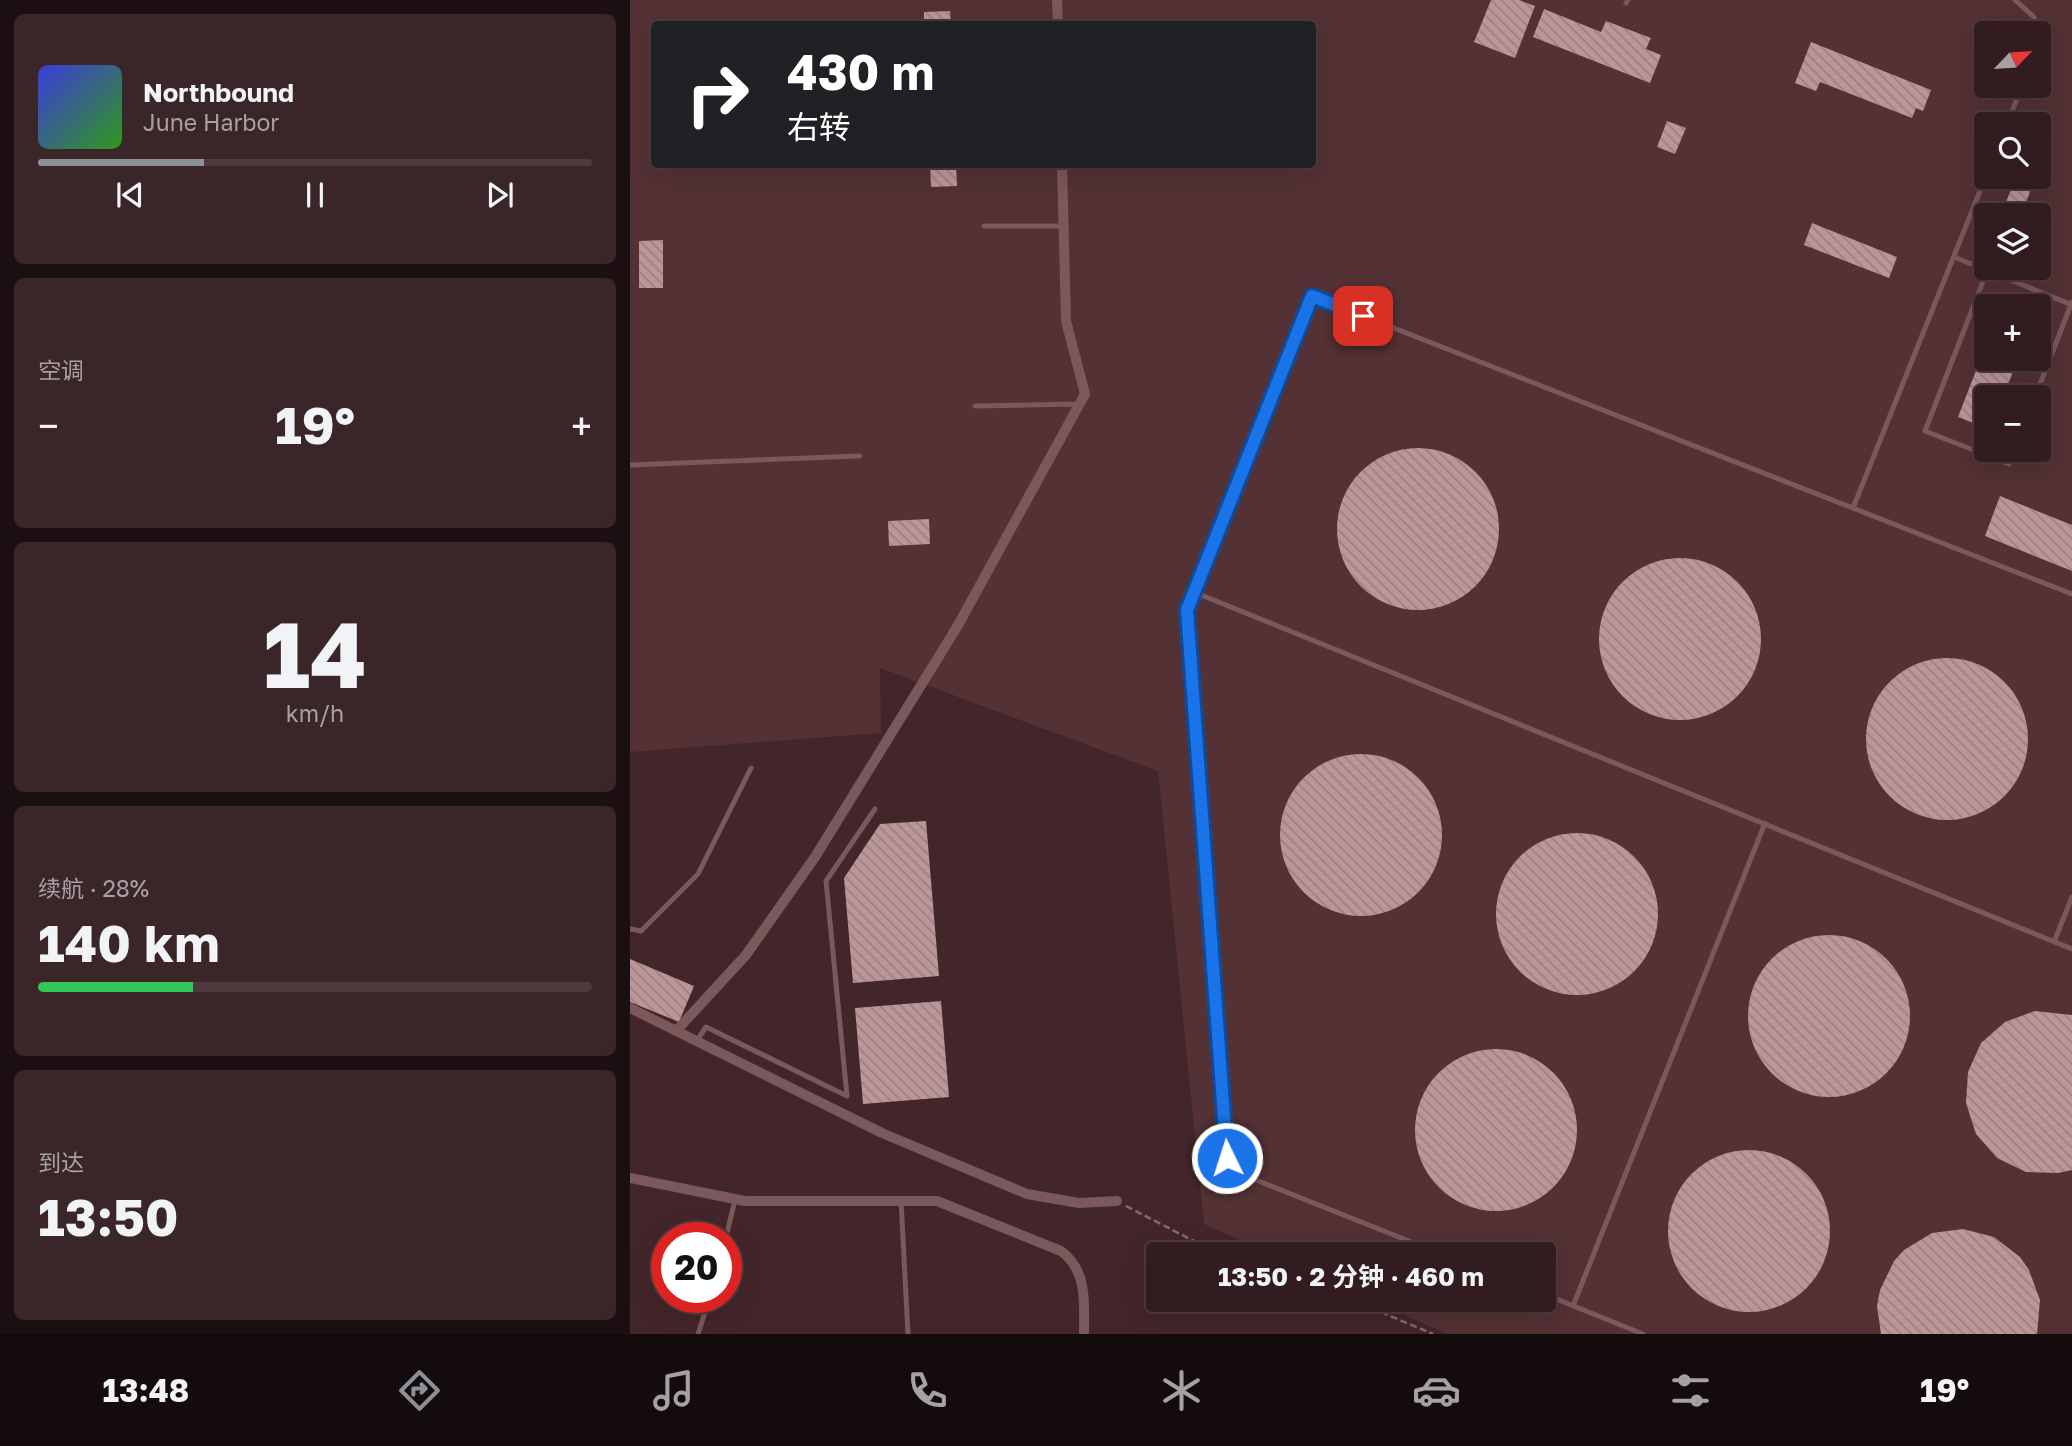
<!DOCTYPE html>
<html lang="zh">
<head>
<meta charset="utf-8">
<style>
  body { margin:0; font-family:"Golos Text","Noto Sans SC",sans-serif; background:#3a2528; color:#f1f3f6; height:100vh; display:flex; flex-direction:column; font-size:26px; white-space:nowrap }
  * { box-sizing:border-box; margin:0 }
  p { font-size:23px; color:#a8a1a4 }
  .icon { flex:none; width:38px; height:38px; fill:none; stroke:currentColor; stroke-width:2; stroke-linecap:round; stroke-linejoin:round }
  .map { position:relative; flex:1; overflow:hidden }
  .side { display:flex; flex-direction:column; gap:14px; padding:14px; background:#1c0f11; width:630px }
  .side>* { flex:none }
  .top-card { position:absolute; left:21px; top:21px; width:665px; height:147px; border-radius:7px; box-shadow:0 7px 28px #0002,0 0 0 2px #4d3a3d; background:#202124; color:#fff; overflow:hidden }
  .needle { width:46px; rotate:65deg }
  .fabs { position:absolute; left:1344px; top:21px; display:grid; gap:14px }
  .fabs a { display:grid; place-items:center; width:77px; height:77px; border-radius:7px; background:#321c1f; box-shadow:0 7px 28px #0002,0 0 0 2px #4d3a3d; font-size:35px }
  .speed { position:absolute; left:21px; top:1222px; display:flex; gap:14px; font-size:35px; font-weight:700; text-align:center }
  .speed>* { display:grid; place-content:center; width:91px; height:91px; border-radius:50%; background:#321c1f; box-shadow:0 7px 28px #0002,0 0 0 2px #4d3a3d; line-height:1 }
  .speed .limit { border:10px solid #d22; background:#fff; color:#111 }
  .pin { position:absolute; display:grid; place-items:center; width:60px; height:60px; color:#fff; margin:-30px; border-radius:14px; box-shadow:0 4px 10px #0006 }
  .me { position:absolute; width:77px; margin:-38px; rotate:356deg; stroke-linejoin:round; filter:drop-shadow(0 0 5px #0008) }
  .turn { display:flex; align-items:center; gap:24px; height:147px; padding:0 21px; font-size:32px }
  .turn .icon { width:91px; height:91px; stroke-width:2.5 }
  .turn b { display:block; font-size:49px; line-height:60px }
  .big { font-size:52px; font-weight:700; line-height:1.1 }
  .side .card { flex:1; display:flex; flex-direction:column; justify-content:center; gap:10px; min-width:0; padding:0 24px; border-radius:10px; background:#3a2528 }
  .side .dial { align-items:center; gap:0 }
  .dial b { font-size:91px; line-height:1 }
  .song { display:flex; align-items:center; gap:21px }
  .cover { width:84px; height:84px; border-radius:10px; background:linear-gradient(135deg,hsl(240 70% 55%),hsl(110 70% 35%)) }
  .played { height:7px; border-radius:4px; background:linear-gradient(90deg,#8c9099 30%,#4d3a3d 30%) }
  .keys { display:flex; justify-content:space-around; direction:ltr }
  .heat { display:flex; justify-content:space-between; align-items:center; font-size:38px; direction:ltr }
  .charge { height:10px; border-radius:5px; background:linear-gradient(90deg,#34c759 28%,#4d3a3d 0) }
  .trip { position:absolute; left:516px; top:1242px; width:410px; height:70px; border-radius:7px; background:#321c1f; box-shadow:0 7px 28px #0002,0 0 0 2px #4d3a3d; font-weight:700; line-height:70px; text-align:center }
  .dock { display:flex; height:112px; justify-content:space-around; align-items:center; background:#140b0c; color:#a8a1a4 }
  .dock .icon { width:49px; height:49px }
  .dock .selected { color:#8c9099 }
  .dock b { font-size:32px; color:#f1f3f6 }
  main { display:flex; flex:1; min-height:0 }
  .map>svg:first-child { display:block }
</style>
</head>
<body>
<main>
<section class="side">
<div class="card">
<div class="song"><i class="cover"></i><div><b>Northbound</b><p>June Harbor</p></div></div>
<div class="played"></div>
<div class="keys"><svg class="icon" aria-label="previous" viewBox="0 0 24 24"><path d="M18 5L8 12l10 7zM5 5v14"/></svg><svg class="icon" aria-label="pause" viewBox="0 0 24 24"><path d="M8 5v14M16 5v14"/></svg><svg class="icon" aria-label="next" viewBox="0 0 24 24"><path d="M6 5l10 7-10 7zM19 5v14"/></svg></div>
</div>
<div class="card"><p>空调</p>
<div class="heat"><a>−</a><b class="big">19°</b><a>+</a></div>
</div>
<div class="card dial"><b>14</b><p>km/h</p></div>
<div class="card"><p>续航 · 28%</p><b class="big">140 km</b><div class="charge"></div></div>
<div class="card"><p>到达</p><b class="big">13:50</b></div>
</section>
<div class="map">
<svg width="1442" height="1334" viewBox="0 0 1442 1334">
  <defs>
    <pattern id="building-back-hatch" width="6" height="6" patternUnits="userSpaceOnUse" patternTransform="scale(1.75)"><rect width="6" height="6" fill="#bb9699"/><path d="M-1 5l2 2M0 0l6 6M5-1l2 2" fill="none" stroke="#9d8082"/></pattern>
  </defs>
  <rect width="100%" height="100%" fill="#432629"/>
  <!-- built -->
  <path fill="#533134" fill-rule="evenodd" d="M0 0H1442V1334H817L742 1300H914V1255H642L574 1224 528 771 250 668 251 733 0 752ZM24 24H682V164H24ZM1356 33H1409V86H1356ZM1356 124H1409V177H1356ZM1356 215H1409V268H1356ZM1356 306H1409V359H1356ZM1356 397H1409V450H1356Z"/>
  <!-- building -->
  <g fill="url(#building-back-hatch)">
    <polygon points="861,0 889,0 905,6 885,58 844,42"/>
    <polygon points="914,9 971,32 976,21 1021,38 1016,49 1031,55 1020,83 903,37"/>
    <polygon points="320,11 321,24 294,24 294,12"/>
    <polygon points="1181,42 1301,90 1293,111 1286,108 1282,118 1190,82 1186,91 1165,83"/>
    <polygon points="1037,121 1056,128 1045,154 1027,147"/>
    <polygon points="300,164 326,164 327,186 301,187"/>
    <polygon points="1386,177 1406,177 1396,202 1407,206 1403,215 1374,207"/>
    <polygon points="1346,218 1356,222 1356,236 1342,230"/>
    <polygon points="1182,223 1267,257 1259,278 1174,245"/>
    <polygon points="33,240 33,288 9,288 9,241"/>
    <polygon points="1356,345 1356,359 1388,359 1373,397 1356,397 1356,428 1328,417"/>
    <circle cx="788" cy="529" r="81"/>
    <polygon points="1370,496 1442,525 1442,571 1355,536"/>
    <polygon points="299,519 300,544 259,546 258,521"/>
    <circle cx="1050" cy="639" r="81"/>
    <circle cx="1317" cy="739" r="81"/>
    <circle cx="731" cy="835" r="81"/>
    <polygon points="296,821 309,976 223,983 214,878 250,824"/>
    <circle cx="947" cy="914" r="81"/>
    <circle cx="1199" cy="1016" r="81"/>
    <polygon points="0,959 64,986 49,1022 0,1002"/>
    <polygon points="311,1001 319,1097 233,1104 225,1008"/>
    <polygon points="1405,1011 1442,1015 1442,1170 1428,1173 1396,1172 1367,1158 1346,1134 1336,1103 1338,1072 1351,1043 1375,1022"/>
    <circle cx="866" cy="1130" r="81"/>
    <circle cx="1119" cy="1231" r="81"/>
    <polygon points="1333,1229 1364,1237 1390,1257 1399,1270 1410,1300 1407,1334 1251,1334 1247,1306 1250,1290 1264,1261 1274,1250 1302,1233"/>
  </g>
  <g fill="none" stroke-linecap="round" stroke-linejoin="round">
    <!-- path -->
    <g stroke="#846b6d" stroke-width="2.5" stroke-dasharray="7 3.5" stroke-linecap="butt">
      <polyline points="496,1206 591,1255"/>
      <polyline points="722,1300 803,1334"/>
    </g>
    <!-- service -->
    <g stroke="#7a585b" stroke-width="5">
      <polyline points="1385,0 1404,17 1409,43"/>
      <polyline points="996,3 998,0"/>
      <polyline points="1377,124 1392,86"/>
      <polyline points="354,226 434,226"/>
      <polyline points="1324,257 1442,305"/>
      <polyline points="1357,271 1295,431 1379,464 1384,450"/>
      <polyline points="1405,397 1442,302"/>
      <polyline points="345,406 449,404"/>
      <polyline points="0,465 230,456"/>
      <polyline points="1223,508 1356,176"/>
      <polyline points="564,592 1442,949"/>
      <polyline points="0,929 11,931 68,874 121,768"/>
      <polyline points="1424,942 1442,897"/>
      <polyline points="66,1042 76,1027 217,1096 196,881 245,809"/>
      <polyline points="271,1200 278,1334"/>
      <polyline points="96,1237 105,1200"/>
      <polyline points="814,1255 606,1172 597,1158 557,610 682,296 1442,594"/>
      <polyline points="914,1294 1013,1334"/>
      <polyline points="943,1306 1135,823"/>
      <polyline points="68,1334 80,1297"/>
    </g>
    <!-- minor -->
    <g stroke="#7a585b" stroke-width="10">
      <polyline points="427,0 428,24"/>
      <polyline points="0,1008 252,1133 397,1194 449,1203 487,1201"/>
      <polyline points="46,1031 116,955 185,857 327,627 455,394 436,321 432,164"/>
      <path d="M0 1178 115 1201H307L431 1251C458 1271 454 1303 454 1334"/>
    </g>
  </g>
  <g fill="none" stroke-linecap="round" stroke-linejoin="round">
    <!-- route casing -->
    <g stroke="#114b97" stroke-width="18">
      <polyline id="route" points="597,1158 557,610 682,296 733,316"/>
    </g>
    <!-- route -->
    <use href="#route" stroke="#1a73e8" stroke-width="12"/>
  </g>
</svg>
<div class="fabs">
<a><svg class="needle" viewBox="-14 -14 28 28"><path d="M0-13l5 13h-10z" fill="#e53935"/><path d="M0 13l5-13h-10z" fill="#a8a1a4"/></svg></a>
<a><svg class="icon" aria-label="search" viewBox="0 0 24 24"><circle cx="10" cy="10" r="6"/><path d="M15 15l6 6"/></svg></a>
<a><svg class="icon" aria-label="layers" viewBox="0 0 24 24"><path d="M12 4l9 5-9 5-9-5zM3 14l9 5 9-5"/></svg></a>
<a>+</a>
<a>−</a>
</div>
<div class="speed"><div class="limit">20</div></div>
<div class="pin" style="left:733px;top:316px;background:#d93025"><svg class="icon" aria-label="arrive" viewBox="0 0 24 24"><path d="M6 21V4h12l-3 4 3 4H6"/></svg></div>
<svg class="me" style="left:597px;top:1158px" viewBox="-20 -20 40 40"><circle r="17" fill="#1a73e8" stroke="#fff" stroke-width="3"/><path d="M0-11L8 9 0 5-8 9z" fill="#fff"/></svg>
<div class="trip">13:50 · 2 分钟 · 460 m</div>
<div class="top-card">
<div class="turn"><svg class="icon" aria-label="right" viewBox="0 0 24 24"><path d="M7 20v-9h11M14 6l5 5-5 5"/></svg><div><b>430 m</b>右转</div></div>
</div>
</div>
</main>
<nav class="dock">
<b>13:48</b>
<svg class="icon selected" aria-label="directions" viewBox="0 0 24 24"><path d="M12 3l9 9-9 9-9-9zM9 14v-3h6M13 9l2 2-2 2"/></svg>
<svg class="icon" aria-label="music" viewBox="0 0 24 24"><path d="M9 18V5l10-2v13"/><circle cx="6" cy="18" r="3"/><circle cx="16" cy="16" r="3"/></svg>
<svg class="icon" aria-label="phone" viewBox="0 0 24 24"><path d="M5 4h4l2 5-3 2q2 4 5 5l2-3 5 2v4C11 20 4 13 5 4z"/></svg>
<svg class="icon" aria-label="climate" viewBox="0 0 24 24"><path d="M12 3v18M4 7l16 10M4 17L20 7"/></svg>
<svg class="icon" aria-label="car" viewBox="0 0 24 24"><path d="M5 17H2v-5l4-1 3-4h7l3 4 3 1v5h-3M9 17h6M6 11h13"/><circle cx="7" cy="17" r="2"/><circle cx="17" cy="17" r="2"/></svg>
<svg class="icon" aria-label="filters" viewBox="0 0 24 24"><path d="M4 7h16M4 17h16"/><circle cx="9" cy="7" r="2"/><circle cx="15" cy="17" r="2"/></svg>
<b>19°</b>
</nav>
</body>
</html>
